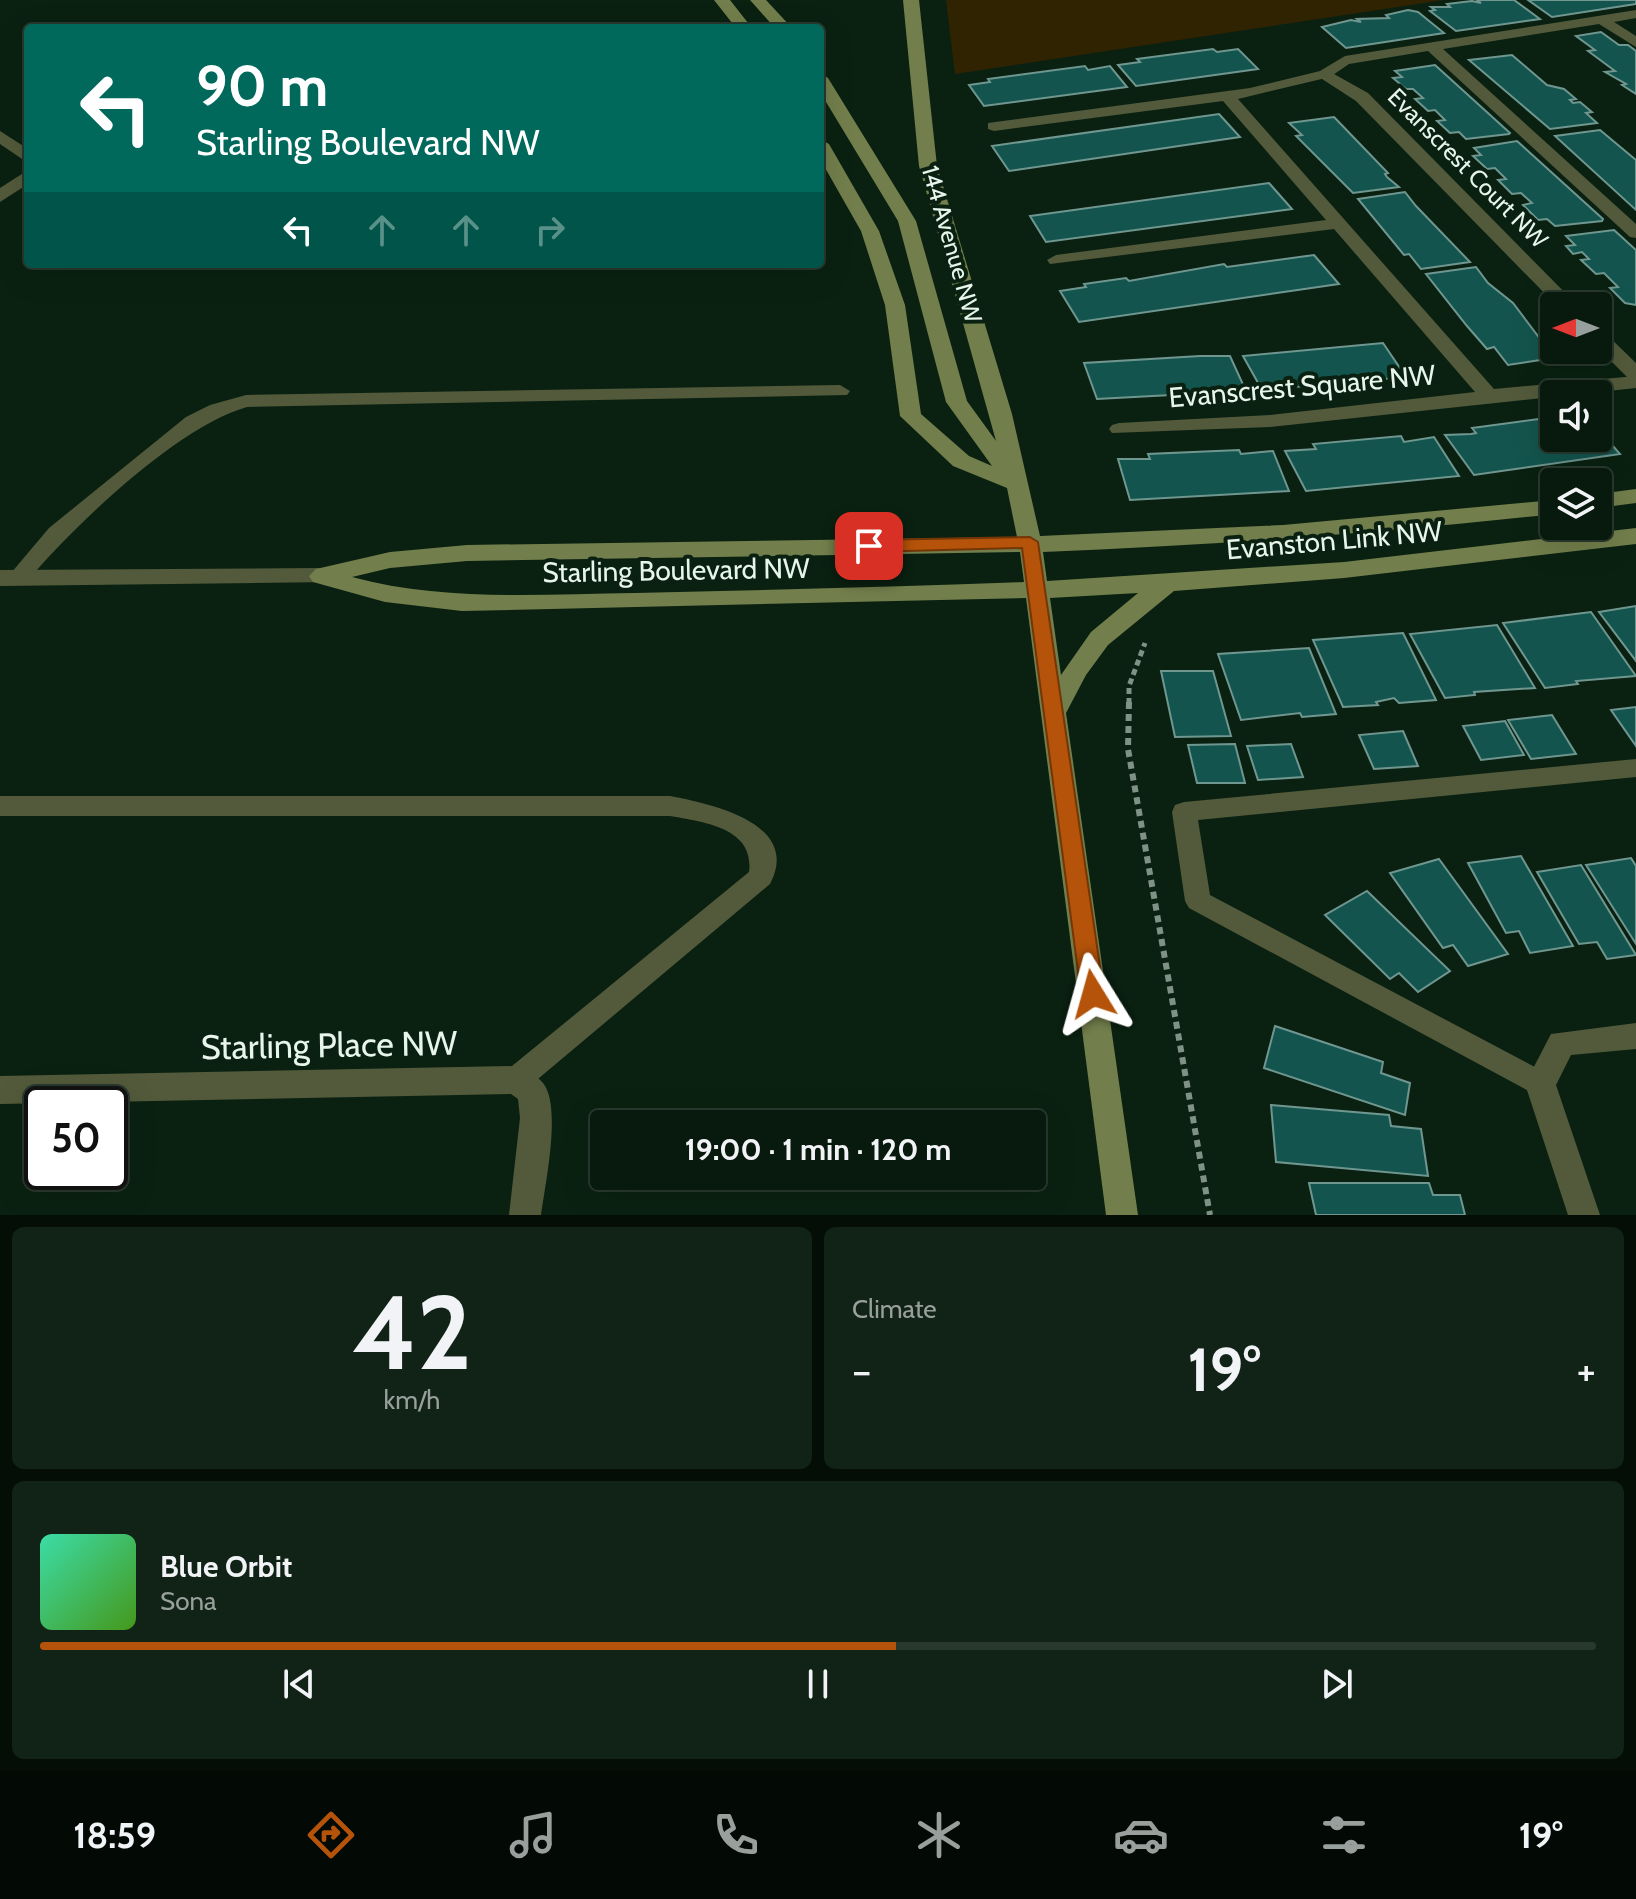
<!DOCTYPE html>
<html lang="en">
<head>
<meta charset="utf-8">
<style>
  body { margin:0; font-family:Cabin,sans-serif; background:#112216; color:#f1f3f6; height:100vh; display:flex; flex-direction:column; font-size:30px; white-space:nowrap }
  * { box-sizing:border-box; margin:0 }
  p { font-size:26px; color:#98a09d }
  .icon { flex:none; width:44px; height:44px; fill:none; stroke:currentColor; stroke-width:2; stroke-linecap:round; stroke-linejoin:round }
  .map { position:relative; height:1215px; overflow:hidden }
  .side { display:flex; flex-direction:column; gap:12px; padding:12px; background:#040e07; flex:1 }
  .side>* { flex:none }
  .guide { position:absolute; left:24px; top:24px; width:800px; height:244px; border-radius:8px; box-shadow:0 8px 32px #0002,0 0 0 2px #29382e; background:#00695c; color:#fff; overflow:hidden }
  .needle { width:52px; rotate:270deg }
  .tools { position:absolute; left:1540px; top:292px; display:grid; gap:16px }
  .tools a { display:grid; place-items:center; width:72px; height:72px; border-radius:8px; background:#08190d; box-shadow:0 8px 32px #0002,0 0 0 2px #29382e; font-size:40px }
  .speed { position:absolute; left:24px; top:1086px; display:flex; gap:16px; font-size:40px; font-weight:700; text-align:center }
  .speed>* { display:grid; place-content:center; width:104px; height:104px; border-radius:50%; background:#08190d; box-shadow:0 8px 32px #0002,0 0 0 2px #29382e; line-height:1 }
  .speed .limit { border:4px solid #111; border-radius:12px; background:#fff; color:#111 }
  .pin { position:absolute; display:grid; place-items:center; width:68px; height:68px; color:#fff; margin:-34px; border-radius:16px; box-shadow:0 4px 12px #0006 }
  .me { position:absolute; width:88px; margin:-44px; rotate:352deg; stroke-linejoin:round; filter:drop-shadow(0 0 6px #0008) }
  .turn { display:flex; align-items:center; gap:28px; height:168px; padding:0 40px; font-size:36px }
  .turn .icon { width:104px; height:104px; stroke-width:2.5 }
  .turn b { display:block; font-size:56px; line-height:68px }
  .lanes { display:flex; align-items:center; height:76px; padding:0 40px; background:#0003; justify-content:center; gap:40px; direction:ltr }
  .lanes .off { opacity:.35 }
  .big { font-size:60px; font-weight:700; line-height:1.1 }
  .side .card { flex:1; display:flex; flex-direction:column; justify-content:center; gap:12px; min-width:0; padding:0 28px; border-radius:12px; background:#112216 }
  .side .dial { align-items:center; gap:0 }
  .dial b { font-size:104px; line-height:1 }
  .song { display:flex; align-items:center; gap:24px }
  .cover { width:96px; height:96px; border-radius:12px; background:linear-gradient(135deg,hsl(160 70% 55%),hsl(100 70% 35%)) }
  .played { height:8px; border-radius:4px; background:linear-gradient(90deg,#b45309 55%,#29382e 55%) }
  .keys { display:flex; justify-content:space-around; direction:ltr }
  .heat { display:flex; justify-content:space-between; align-items:center; font-size:44px; direction:ltr }
  .side .tiles { flex:1; display:grid; gap:12px; grid-template-columns:1fr 1fr }
  .card:last-child { grid-column:span 2 }
  .trip { position:absolute; left:590px; top:1110px; width:456px; height:80px; border-radius:8px; background:#08190d; box-shadow:0 8px 32px #0002,0 0 0 2px #29382e; font-weight:700; line-height:80px; text-align:center }
  .menu { display:flex; height:128px; justify-content:space-around; align-items:center; background:#030a05; color:#98a09d }
  .menu .icon { width:56px; height:56px }
  .menu .on { color:#b45309 }
  .menu b { font-size:36px; color:#f1f3f6 }
  .map>svg:first-child { display:block }
</style>
</head>
<body>
<div class="map">
<svg width="1636" height="1215" viewBox="0 0 1636 1215">
  <rect width="100%" height="100%" fill="#0a2111"/>
  <!-- green -->
  <polygon fill="#302301" points="946,0 1444,0 955,74"/>
  <!-- building -->
  <g fill="#13554e" stroke="#709690" stroke-width="2">
    <polygon points="1477,0 1514,0 1540,19 1456,31 1430,11 1435,10 1431,7 1450,7 1447,4 1472,1 1481,3"/>
    <polygon points="1528,0 1636,0 1636,4 1552,17"/>
    <polygon points="1408,10 1418,12 1444,33 1346,48 1322,27 1351,20 1361,22 1357,19 1389,18 1386,15"/>
    <polygon points="1601,32 1619,45 1628,45 1636,51 1636,94 1622,85 1626,84 1605,72 1615,71 1588,51 1595,50 1576,36"/>
    <polygon points="1213,49 1217,52 1238,49 1258,69 1136,86 1118,65 1140,62 1137,59"/>
    <polygon points="1512,55 1547,85 1564,89 1576,99 1570,100 1573,103 1580,102 1592,112 1586,113 1597,123 1550,129 1469,60"/>
    <polygon points="1435,65 1510,133 1509,134 1466,139 1459,132 1450,133 1437,121 1445,120 1435,110 1428,111 1415,99 1423,98 1413,89 1406,89 1393,78 1402,77 1395,71"/>
    <polygon points="1085,66 1088,70 1110,66 1127,87 984,106 969,85 990,82 988,79"/>
    <polygon points="1219,114 1240,137 1009,171 992,146"/>
    <polygon points="1334,117 1388,173 1385,174 1387,177 1399,187 1353,193 1296,136 1302,135 1289,123"/>
    <polygon points="1600,130 1636,160 1636,210 1555,136"/>
    <polygon points="1517,141 1603,219 1602,221 1555,226 1547,219 1538,220 1523,205 1532,203 1521,193 1512,194 1498,180 1506,179 1495,168 1487,169 1473,156 1481,155 1474,148"/>
    <polygon points="1269,183 1292,209 1046,242 1030,216"/>
    <polygon points="1405,192 1416,206 1470,262 1421,269 1409,254 1404,255 1358,199"/>
    <polygon points="1614,230 1636,250 1636,305 1625,303 1610,288 1618,287 1604,273 1596,274 1581,260 1589,259 1582,252 1573,254 1566,246 1575,245 1566,236"/>
    <polygon points="1314,255 1339,284 1079,322 1060,291 1086,287 1084,284 1126,278 1129,281 1224,264 1227,267"/>
    <polygon points="1476,267 1488,283 1513,303 1541,340 1560,357 1508,365 1494,347 1487,349 1467,326 1426,274"/>
    <polygon points="1383,343 1406,377 1262,390 1243,356"/>
    <polygon points="1200,356 1230,356 1246,391 1097,399 1084,363"/>
    <polygon points="1554,417 1554,438 1598,438 1598,429 1620,454 1474,475 1445,435 1471,434 1476,433 1472,428"/>
    <polygon points="1401,436 1404,442 1434,437 1459,476 1306,491 1285,451 1316,449 1313,444"/>
    <polygon points="1239,450 1241,454 1273,451 1289,491 1130,500 1118,459 1150,459 1148,454"/>
    <polygon points="1636,606 1636,661 1599,612"/>
    <polygon points="1591,612 1636,676 1576,681 1578,684 1545,688 1503,623"/>
    <polygon points="1497,625 1535,688 1474,692 1475,695 1445,698 1410,634"/>
    <polygon points="1403,633 1436,700 1399,703 1394,698 1376,702 1378,705 1343,707 1313,640"/>
    <polygon points="1309,648 1336,714 1302,717 1300,713 1241,720 1218,654"/>
    <polygon points="1161,671 1213,671 1231,736 1175,737"/>
    <polygon points="1636,707 1636,746 1611,710"/>
    <polygon points="1552,715 1576,754 1531,759 1508,720"/>
    <polygon points="1505,721 1524,755 1481,760 1463,726"/>
    <polygon points="1403,731 1418,766 1374,769 1359,735"/>
    <polygon points="1235,744 1245,783 1197,783 1188,745"/>
    <polygon points="1291,744 1303,777 1258,780 1247,746"/>
    <polygon points="1521,856 1573,946 1530,953 1519,931 1506,933 1468,863"/>
    <polygon points="1631,858 1636,866 1636,944 1586,865"/>
    <polygon points="1439,859 1508,954 1468,966 1453,945 1443,948 1390,873"/>
    <polygon points="1581,865 1636,955 1607,959 1597,942 1579,944 1537,872"/>
    <polygon points="1367,891 1450,971 1418,992 1399,973 1390,979 1325,915"/>
    <polygon points="1275,1026 1383,1062 1381,1073 1410,1083 1405,1115 1264,1068"/>
    <polygon points="1271,1105 1389,1115 1391,1126 1421,1129 1428,1176 1276,1162"/>
    <polygon points="1309,1183 1429,1183 1433,1195 1460,1195 1465,1215 1316,1215"/>
  </g>
  <g fill="none" stroke-linecap="round" stroke-linejoin="round">
    <!-- path-far1 -->
    <polyline stroke="#809285" stroke-width="5" stroke-dasharray="6 4" stroke-linecap="butt" points="1129,704 1129,686 1145,643"/>
    <!-- path -->
    <polyline stroke="#809285" stroke-width="6" stroke-dasharray="7 5" stroke-linecap="butt" points="1129,702 1128,749 1210,1215"/>
    <!-- lane -->
    <g fill="#535a3b" fill-rule="evenodd">
      <polygon points="1636,10 1636,18 1614,22 1636,36 1636,47 1599,24 1443,49 1636,224 1636,238 1630,237 1428,51 1349,64 1330,77 1238,99 1494,389 1636,376 1636,388 1270,427 1112,433 1109,429 1112,425 1119,423 1270,415 1475,392 1334,229 1050,264 1047,260 1056,255 1326,220 1223,101 994,131 988,129 988,123 1250,88 1320,71 1345,56"/>
      <path d="M840 385 850 391 847 395 247 407C178 426 71 528 25 584H9L6 579 49 528 186 417 210 405 246 395Z"/>
      <polygon points="1636,759 1636,777 1198,820 1210,895 1550,1075 1554,1084 1550,1093 1540,1097 1189,908 1185,901 1172,812 1175,805 1184,802"/>
      <path d="M0 796H670C711 804 802 823 770 884L526 1089 516 1093 506 1089 502 1080 506 1071 749 872C755 828 704 822 670 816H0Z"/>
    </g>
    <!-- street -->
    <g fill="#535a3b" fill-rule="evenodd">
      <polygon points="1325,69 1368,93 1578,306 1557,306 1356,101 1319,77 1317,74"/>
      <polygon points="0,131 28,149 28,163 0,144"/>
      <polygon points="28,170 28,184 0,202 0,188"/>
      <polygon points="1598,331 1605,333 1636,363 1636,381 1629,379 1598,348"/>
      <polygon points="321,568 333,576 329,582 0,586 0,570"/>
      <polygon points="1636,1023 1636,1049 1571,1055 1556,1085 1600,1215 1568,1215 1525,1084 1551,1034"/>
      <path d="M516 1066C525 1070 537 1075 543 1083 562 1106 545 1185 541 1215H509L520 1118 518 1099 511 1094 0 1104V1076Z"/>
    </g>
    <!-- secondary -->
    <g fill="#727e4b" fill-rule="evenodd">
      <polygon points="714,0 730,0 752,28 736,28"/>
      <polygon points="750,0 766,0 792,28 775,28"/>
      <path d="M903 0H919L937 166 1012 414 1040 536 1283 525 1554 500V514C1384 533 1214 545 1043 552L1047 581 1344 562 1636 528V544L1344 578 1174 591 1108 645 1086 675 1066 713 1138 1215H1106L1026 598 462 611 385 602 313 582 309 576 316 569 390 552 467 545 1017 537 1007 488 953 466 900 416 885 305 861 231 820 159V139L829 144 879 231 905 305 921 414 969 456 992 466 946 402 898 221 820 92V73L828 78 916 221 967 401 996 441 919 166ZM1020 552 1024 582C894 587 765 590 635 593 541 594 444 602 352 577L390 568 467 561ZM1138 593 1091 632 1061 675 1050 598Z"/>
      <polygon points="1636,489 1636,503 1598,508 1598,494"/>
    </g>
  </g>
  <!-- route -->
  <polygon fill="#b45309" stroke="#753606" stroke-width="2" points="1030,537 1038,542 1104,994 1101,1001 1093,1004 1085,1001 1081,994 1022,548 869,552 860,546 869,540"/>
  <g text-anchor="middle" dominant-baseline="central" stroke-width="8" stroke-linejoin="round" paint-order="stroke">
    <!-- far-street labels -->
    <g font-size="24" fill="#e7f5ea" stroke="#0a2111">
      <text transform="translate(1468 168) rotate(45)">Evanscrest Court NW</text>
      <text transform="translate(952 244) rotate(74)">144 Avenue NW</text>
    </g>
    <!-- street labels -->
    <g font-size="28" fill="#e7f5ea" stroke="#0a2111">
      <text transform="translate(1302 386) rotate(-5)">Evanscrest Square NW</text>
      <text transform="translate(1334 540) rotate(-5)">Evanston Link NW</text>
      <text transform="translate(676 570) rotate(-1)">Starling Boulevard NW</text>
    </g>
    <!-- near-street labels -->
    <g font-size="34" fill="#e7f5ea" stroke="#0a2111">
      <text transform="translate(329 1045) rotate(-1)">Starling Place NW</text>
    </g>
  </g>
</svg>
<div class="tools">
<a><svg class="needle" viewBox="-14 -14 28 28"><path d="M0-13l5 13h-10z" fill="#e53935"/><path d="M0 13l5-13h-10z" fill="#98a09d"/></svg></a>
<a><svg class="icon" aria-label="sound" viewBox="0 0 24 24"><path d="M4 9h4l5-4v14l-5-4H4zM17 9q2 3 0 6"/></svg></a>
<a><svg class="icon" aria-label="layers" viewBox="0 0 24 24"><path d="M12 4l9 5-9 5-9-5zM3 14l9 5 9-5"/></svg></a>
</div>
<div class="speed"><div class="limit">50</div></div>
<div class="pin" style="left:869px;top:546px;background:#d93025"><svg class="icon" aria-label="arrive" viewBox="0 0 24 24"><path d="M6 21V4h12l-3 4 3 4H6"/></svg></div>
<svg class="me" style="left:1093px;top:994px" viewBox="-20 -20 40 40"><path d="M0-17L14 15 0 8-14 15z" fill="#b45309" stroke="#fff" stroke-width="4"/></svg>
<div class="trip">19:00 · 1 min · 120 m</div>
<div class="guide">
<div class="turn"><svg class="icon" aria-label="left" viewBox="0 0 24 24"><path d="M17 20v-9H6M10 6l-5 5 5 5"/></svg><div><b>90 m</b>Starling Boulevard NW</div></div>
<div class="lanes"><svg class="icon" aria-label="left" viewBox="0 0 24 24"><path d="M17 20v-9H6M10 6l-5 5 5 5"/></svg><svg class="icon off" aria-label="ahead" viewBox="0 0 24 24"><path d="M12 20V5M6 11l6-6 6 6"/></svg><svg class="icon off" aria-label="ahead" viewBox="0 0 24 24"><path d="M12 20V5M6 11l6-6 6 6"/></svg><svg class="icon off" aria-label="right" viewBox="0 0 24 24"><path d="M7 20v-9h11M14 6l5 5-5 5"/></svg></div>
</div>
</div>
<section class="side">
<div class="tiles">
<div class="card dial"><b>42</b><p>km/h</p></div>
<div class="card"><p>Climate</p>
<div class="heat"><a>−</a><b class="big">19°</b><a>+</a></div>
</div>
<div class="card">
<div class="song"><i class="cover"></i><div><b>Blue Orbit</b><p>Sona</p></div></div>
<div class="played"></div>
<div class="keys"><svg class="icon" aria-label="previous" viewBox="0 0 24 24"><path d="M18 5L8 12l10 7zM5 5v14"/></svg><svg class="icon" aria-label="pause" viewBox="0 0 24 24"><path d="M8 5v14M16 5v14"/></svg><svg class="icon" aria-label="next" viewBox="0 0 24 24"><path d="M6 5l10 7-10 7zM19 5v14"/></svg></div>
</div>
</div>
</section>
<nav class="menu">
<b>18:59</b>
<svg class="icon on" aria-label="directions" viewBox="0 0 24 24"><path d="M12 3l9 9-9 9-9-9zM9 14v-3h6M13 9l2 2-2 2"/></svg>
<svg class="icon" aria-label="music" viewBox="0 0 24 24"><path d="M9 18V5l10-2v13"/><circle cx="6" cy="18" r="3"/><circle cx="16" cy="16" r="3"/></svg>
<svg class="icon" aria-label="phone" viewBox="0 0 24 24"><path d="M5 4h4l2 5-3 2q2 4 5 5l2-3 5 2v4C11 20 4 13 5 4z"/></svg>
<svg class="icon" aria-label="climate" viewBox="0 0 24 24"><path d="M12 3v18M4 7l16 10M4 17L20 7"/></svg>
<svg class="icon" aria-label="car" viewBox="0 0 24 24"><path d="M5 17H2v-5l4-1 3-4h7l3 4 3 1v5h-3M9 17h6M6 11h13"/><circle cx="7" cy="17" r="2"/><circle cx="17" cy="17" r="2"/></svg>
<svg class="icon" aria-label="filters" viewBox="0 0 24 24"><path d="M4 7h16M4 17h16"/><circle cx="9" cy="7" r="2"/><circle cx="15" cy="17" r="2"/></svg>
<b>19°</b>
</nav>
</body>
</html>
